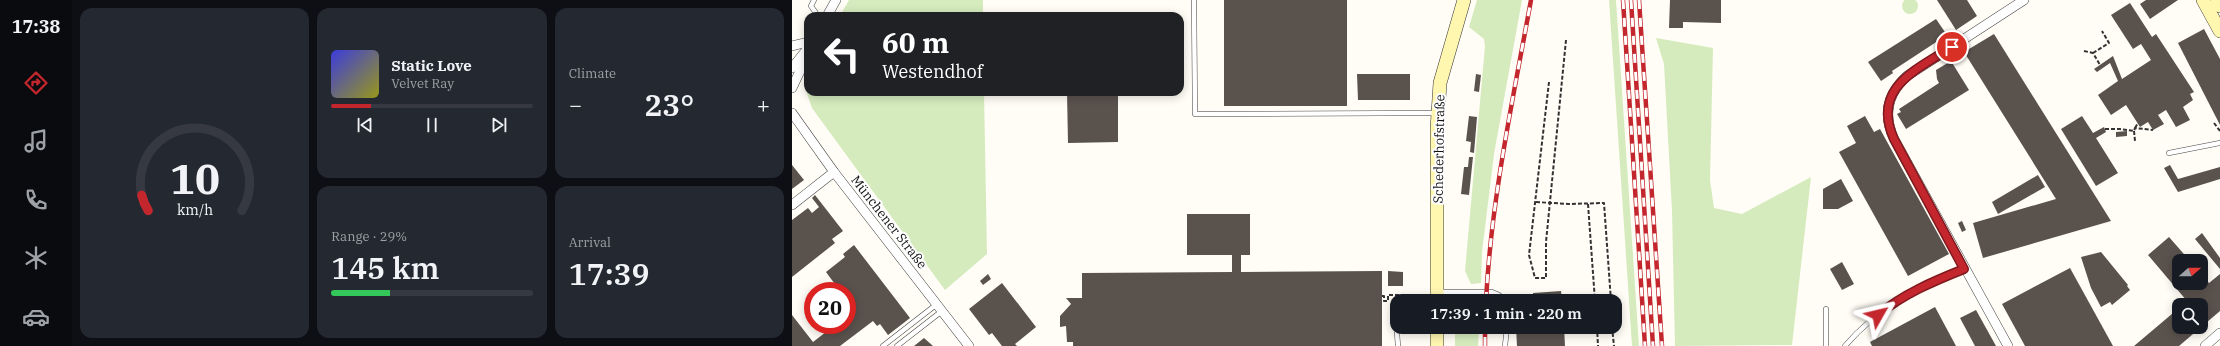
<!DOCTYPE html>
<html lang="en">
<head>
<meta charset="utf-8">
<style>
  body { margin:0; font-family:"IBM Plex Serif",serif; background:#242831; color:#f1f3f6; height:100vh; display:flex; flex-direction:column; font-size:15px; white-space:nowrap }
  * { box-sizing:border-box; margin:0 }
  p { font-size:13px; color:#9ea1a6 }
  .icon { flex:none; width:22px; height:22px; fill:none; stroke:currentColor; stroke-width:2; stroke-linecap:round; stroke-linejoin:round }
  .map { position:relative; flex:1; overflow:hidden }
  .panel { display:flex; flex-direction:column; gap:8px; padding:8px; background:#0d0f14; width:720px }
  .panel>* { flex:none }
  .hud { position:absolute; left:12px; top:12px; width:380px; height:84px; border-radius:12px; box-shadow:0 2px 10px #0003; background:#202124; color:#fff; overflow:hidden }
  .needle { width:26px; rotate:69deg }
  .fabs { position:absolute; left:1380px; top:254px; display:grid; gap:8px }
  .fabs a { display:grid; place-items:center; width:36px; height:36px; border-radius:8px; background:#171b24; box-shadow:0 2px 10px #0003; font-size:20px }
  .speed { position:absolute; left:12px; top:282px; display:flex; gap:8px; font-size:20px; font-weight:700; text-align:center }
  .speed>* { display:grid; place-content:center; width:52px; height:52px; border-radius:50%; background:#171b24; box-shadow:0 2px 10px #0003; line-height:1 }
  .speed .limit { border:6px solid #d22; background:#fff; color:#111 }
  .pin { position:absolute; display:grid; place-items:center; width:34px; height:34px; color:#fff; margin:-17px; border:2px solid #fff; border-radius:50%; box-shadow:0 1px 4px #0007 }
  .me { position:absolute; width:44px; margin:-22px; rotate:53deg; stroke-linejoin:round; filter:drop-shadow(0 0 3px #0008) }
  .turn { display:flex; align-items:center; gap:14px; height:84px; padding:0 12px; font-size:18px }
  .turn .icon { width:52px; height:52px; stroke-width:2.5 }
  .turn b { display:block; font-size:28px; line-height:34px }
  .big { font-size:30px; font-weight:600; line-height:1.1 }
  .panel .tile { flex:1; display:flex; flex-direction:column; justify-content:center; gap:6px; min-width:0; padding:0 14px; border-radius:12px; background:#242831 }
  .panel .dial { align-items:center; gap:0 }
  .dial svg { height:104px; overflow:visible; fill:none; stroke:#363941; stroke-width:7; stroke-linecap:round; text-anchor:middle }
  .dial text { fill:#f1f3f6; stroke:none }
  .song { display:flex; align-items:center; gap:12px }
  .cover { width:48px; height:48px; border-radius:6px; background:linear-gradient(135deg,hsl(240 70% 55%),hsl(60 70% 35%)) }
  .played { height:4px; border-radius:2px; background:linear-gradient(90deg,#c4262e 20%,#363941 20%) }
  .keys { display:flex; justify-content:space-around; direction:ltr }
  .heat { display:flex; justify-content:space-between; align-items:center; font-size:22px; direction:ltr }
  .charge { height:6px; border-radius:3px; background:linear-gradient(90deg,#34c759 29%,#363941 0) }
  .panel .tiles { flex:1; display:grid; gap:8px; grid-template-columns:repeat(3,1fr) }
  .tile:first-child { grid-row:span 2 }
  .trip { position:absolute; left:598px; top:294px; width:232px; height:40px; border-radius:12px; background:#171b24; box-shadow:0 2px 10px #0003; font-weight:600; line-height:40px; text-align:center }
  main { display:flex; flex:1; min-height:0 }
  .tab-bar { display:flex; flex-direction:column; width:72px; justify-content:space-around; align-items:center; background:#090b0e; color:#9ea1a6 }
  .tab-bar .icon { width:28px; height:28px }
  .tab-bar .current { color:#c4262e }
  .tab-bar b { font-size:18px; color:#f1f3f6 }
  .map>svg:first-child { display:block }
</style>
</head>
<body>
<main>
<nav class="tab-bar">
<b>17:38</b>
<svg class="icon current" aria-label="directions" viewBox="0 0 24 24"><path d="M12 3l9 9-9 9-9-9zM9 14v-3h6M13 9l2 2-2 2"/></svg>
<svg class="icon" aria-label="music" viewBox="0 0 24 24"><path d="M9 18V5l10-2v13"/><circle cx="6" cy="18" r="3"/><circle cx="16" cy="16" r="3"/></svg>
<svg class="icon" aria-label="phone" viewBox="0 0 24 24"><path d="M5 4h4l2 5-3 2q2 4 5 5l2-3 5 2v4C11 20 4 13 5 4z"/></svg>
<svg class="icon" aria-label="climate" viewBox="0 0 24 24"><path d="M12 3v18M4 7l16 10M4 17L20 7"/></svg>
<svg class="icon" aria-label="car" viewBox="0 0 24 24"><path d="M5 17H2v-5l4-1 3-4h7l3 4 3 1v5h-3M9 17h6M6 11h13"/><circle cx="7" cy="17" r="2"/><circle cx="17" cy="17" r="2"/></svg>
</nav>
<section class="panel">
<div class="tiles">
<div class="tile dial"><svg viewBox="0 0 100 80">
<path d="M14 69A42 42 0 1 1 86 69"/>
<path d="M14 69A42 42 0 0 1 9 57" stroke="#c4262e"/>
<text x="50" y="56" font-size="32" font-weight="700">10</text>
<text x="50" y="72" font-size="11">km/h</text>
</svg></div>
<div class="tile">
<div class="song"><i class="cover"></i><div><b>Static Love</b><p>Velvet Ray</p></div></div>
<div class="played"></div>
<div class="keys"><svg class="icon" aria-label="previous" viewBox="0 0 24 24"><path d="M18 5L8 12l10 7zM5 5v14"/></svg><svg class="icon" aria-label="pause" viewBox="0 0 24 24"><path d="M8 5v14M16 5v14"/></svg><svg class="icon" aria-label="next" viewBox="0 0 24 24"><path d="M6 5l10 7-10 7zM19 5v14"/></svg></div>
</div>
<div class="tile"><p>Climate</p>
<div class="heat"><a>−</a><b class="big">23°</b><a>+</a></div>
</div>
<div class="tile"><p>Range · 29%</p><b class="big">145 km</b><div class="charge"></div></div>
<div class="tile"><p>Arrival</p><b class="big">17:39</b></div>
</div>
</section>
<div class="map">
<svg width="1428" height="346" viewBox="0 0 1428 346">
  <rect width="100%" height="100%" fill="#fffdf5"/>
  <!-- green -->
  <g fill="#d5ebbd">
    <circle cx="1118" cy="6" r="8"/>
    <polygon points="57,0 191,0 191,16 48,16"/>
    <polygon points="685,0 730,0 702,154 690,252 689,283 679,284 673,271 693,46 692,39 677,27"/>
    <polygon points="817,0 824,0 847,346 840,346"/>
    <polygon points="864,38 921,48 918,180 922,208 950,214 1019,177 1000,345 883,346 880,211 872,64"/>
    <polygon points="16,77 16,92 192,92 195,254 153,290 20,108 12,85"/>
    <polygon points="663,327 687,327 686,346 663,346"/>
  </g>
  <!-- building -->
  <g fill="#5a524d">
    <rect x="432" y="0" width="123" height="106"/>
    <polygon points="878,0 929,0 929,23 891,22 891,28 877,28"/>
    <polygon points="1145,0 1175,0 1185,16 1164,30"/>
    <polygon points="1354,0 1386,0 1358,19 1348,4"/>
    <polygon points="1338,3 1360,37 1364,34 1402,92 1398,94 1401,100 1391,107 1398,120 1384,127 1374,110 1366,115 1372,124 1361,130 1356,122 1348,127 1334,105 1319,115 1306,95 1326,81 1318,63 1305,72 1302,69 1321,56 1330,79 1359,60 1349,44 1341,49 1319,15"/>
    <polygon points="1144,19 1155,35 1100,71 1101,73 1089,81 1076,62"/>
    <polygon points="1412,29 1428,59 1428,125 1386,43"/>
    <polygon points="1202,34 1319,221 1191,258 1181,223 1264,199 1172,52"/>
    <polygon points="1159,61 1177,90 1114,129 1105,114 1109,112 1107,109 1147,83 1145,79 1144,70"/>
    <polygon points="565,74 618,74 618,100 566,100"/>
    <polygon points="684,74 689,75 687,92 682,91"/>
    <polygon points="275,92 326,92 326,142 276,143"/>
    <polygon points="677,116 685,117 682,153 678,152 679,142 674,141"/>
    <polygon points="1073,116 1082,132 1088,129 1157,254 1116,276 1047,152 1064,143 1055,126"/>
    <polygon points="1290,116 1301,133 1312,127 1314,132 1304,138 1326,173 1304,186 1269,129"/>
    <polygon points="1335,131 1335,136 1324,137 1324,132"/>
    <polygon points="677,157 681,157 677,195 669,194 672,167 676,167"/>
    <polygon points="0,165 12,180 0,189"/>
    <polygon points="1378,165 1386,179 1428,167 1428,179 1386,192 1372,168"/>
    <polygon points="1246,175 1253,187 1206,214 1200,202"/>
    <polygon points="1049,179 1061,201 1046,209 1031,209 1031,189"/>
    <polygon points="23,195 51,231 40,239 43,243 0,277 0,220 16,208 20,213 27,207 20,198"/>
    <polygon points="395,214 458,214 458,255 449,255 449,272 590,271 590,346 281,346 281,342 275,342 274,326 268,327 268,316 279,304 274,298 290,298 290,273 440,272 440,255 395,255"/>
    <polygon points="1170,221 1174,230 1170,232 1166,223"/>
    <polygon points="1410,233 1428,258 1428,269 1403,239"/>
    <polygon points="1377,237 1398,261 1387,261 1387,283 1409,283 1409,274 1417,283 1428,274 1428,311 1387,346 1342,346 1387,308 1387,327 1409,327 1409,305 1391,305 1395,301 1356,255"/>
    <polygon points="62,245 118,318 96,335 88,324 85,326 81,321 48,346 0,346 0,315 21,342 43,325 55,325 55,315 63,310 55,300 55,291 48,291 34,272 53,257 51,254"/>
    <polygon points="1309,252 1336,285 1335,286 1338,290 1320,305 1318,302 1309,307 1299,288 1289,257"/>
    <polygon points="1050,262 1062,284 1050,290 1038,269"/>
    <polygon points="1278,268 1321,346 1233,346 1210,304"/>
    <polygon points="596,271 611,272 611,286 596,286"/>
    <polygon points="196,274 199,279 191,285 188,281"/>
    <polygon points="210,283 244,327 223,344 225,346 210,346 200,333 197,335 177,309"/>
    <polygon points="769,291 770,301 741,301 741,293"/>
    <polygon points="1143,307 1164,346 1080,346 1078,342"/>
    <polygon points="1184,310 1204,346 1183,346 1168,318"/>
    <polygon points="724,327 772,327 773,346 725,346"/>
    <polygon points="132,338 141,346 122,346"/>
  </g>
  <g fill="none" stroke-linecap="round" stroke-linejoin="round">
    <!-- lane casing -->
    <g stroke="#444" stroke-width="5.5">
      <g id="lane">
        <polyline points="22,0 19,6 26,16"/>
        <polyline points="402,0 403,114 645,113"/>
        <polyline points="1377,153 1428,143"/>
        <polyline points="647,292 700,292 707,295 713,301"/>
        <polyline points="605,333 606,346"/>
        <polyline points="91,346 145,304"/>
        <polyline points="105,346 150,311"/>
        <polyline points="713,346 715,327"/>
        <polyline points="1034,346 1034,309"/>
        <path d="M1053 346C1085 308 1128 287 1172 269"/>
      </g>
    </g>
    <!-- street casing -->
    <g stroke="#444" stroke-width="10">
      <g id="street">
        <polyline points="35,16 44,0"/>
        <polyline points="0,46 16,42"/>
        <polyline points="0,68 16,48"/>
        <polyline points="0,88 16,54"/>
        <polyline points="0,113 42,172 177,346"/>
        <polyline points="0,205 42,172"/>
        <path d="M1216 346 1102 139C1091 115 1095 94 1115 76L1232 0"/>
        <polyline points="1413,346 1428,333"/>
      </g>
    </g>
    <!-- secondary casing -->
    <g stroke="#333" stroke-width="14">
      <g id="secondary">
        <polyline points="1411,0 1428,31"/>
        <polyline points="1425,0 1428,6"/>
        <polyline points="645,301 645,129 648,83 672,0"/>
        <polyline points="645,327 645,346"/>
      </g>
    </g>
    <!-- path -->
    <g stroke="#333" stroke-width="2" stroke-dasharray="4 2" stroke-linecap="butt">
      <polyline points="1292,51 1301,53 1308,65"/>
      <polyline points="1301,53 1317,43 1310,31"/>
      <polyline points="757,82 737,255 743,278 754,278 754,242 774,40"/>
      <polyline points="1422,123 1428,131"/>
      <polyline points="1343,128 1346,123"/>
      <polyline points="1313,129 1328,129 1342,131 1343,128 1361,130"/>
      <polyline points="1342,131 1343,141"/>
      <polyline points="744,202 776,204 812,203 819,301"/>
      <polyline points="796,204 803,301"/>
      <polyline points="590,296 592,296 592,301 596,301 596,295 634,295"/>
      <polyline points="805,327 806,346"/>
      <polyline points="820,327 822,346"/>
    </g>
    <!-- lane -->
    <use href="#lane" stroke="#fff" stroke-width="4.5"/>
    <!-- street -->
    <use href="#street" stroke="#fff" stroke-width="9"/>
    <!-- secondary -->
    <use href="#secondary" stroke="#fff6b0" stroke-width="13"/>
    <!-- rail casing -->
    <g stroke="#c4262e" stroke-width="4.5">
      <g id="rail">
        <polyline points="831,0 853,346"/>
        <polyline points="839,0 861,346"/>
        <polyline points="847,0 870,346"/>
        <path d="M694 301C699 200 721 99 739 0"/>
        <polyline points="693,346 693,327"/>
      </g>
    </g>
    <!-- rail -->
    <use href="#rail" stroke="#fff" stroke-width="3" stroke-dasharray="9" stroke-linecap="butt"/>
  </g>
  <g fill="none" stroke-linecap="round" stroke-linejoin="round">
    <!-- route casing -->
    <g stroke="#7f191e" stroke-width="10">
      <path id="route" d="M1086 315C1111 294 1142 281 1172 269L1102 139C1079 88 1124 70 1160 47"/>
    </g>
    <!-- route -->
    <use href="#route" stroke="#c4262e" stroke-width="7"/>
  </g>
  <g text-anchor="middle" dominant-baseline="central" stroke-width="4" stroke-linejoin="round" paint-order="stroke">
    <!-- street labels -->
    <g font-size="13" fill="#111" stroke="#fff">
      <text transform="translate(647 149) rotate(-89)">Schederhofstraße</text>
      <text transform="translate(97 222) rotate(52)">Münchener Straße</text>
    </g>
  </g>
</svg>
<div class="fabs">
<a><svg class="needle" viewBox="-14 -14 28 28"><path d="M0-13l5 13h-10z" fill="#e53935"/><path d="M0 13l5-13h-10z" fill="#9ea1a6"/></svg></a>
<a><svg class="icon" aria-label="search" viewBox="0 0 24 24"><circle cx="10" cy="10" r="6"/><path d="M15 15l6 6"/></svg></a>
</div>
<div class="speed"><div class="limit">20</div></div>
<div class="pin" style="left:1160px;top:47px;background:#d93025"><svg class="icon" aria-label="arrive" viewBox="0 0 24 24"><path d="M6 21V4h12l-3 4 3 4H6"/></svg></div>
<svg class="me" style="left:1086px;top:315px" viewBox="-20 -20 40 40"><path d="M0-17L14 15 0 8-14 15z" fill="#c4262e" stroke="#fff" stroke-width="4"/></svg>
<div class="trip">17:39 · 1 min · 220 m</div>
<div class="hud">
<div class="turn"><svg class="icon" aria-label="left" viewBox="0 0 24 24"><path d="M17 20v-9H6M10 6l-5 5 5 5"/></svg><div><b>60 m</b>Westendhof</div></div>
</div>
</div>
</main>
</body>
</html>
